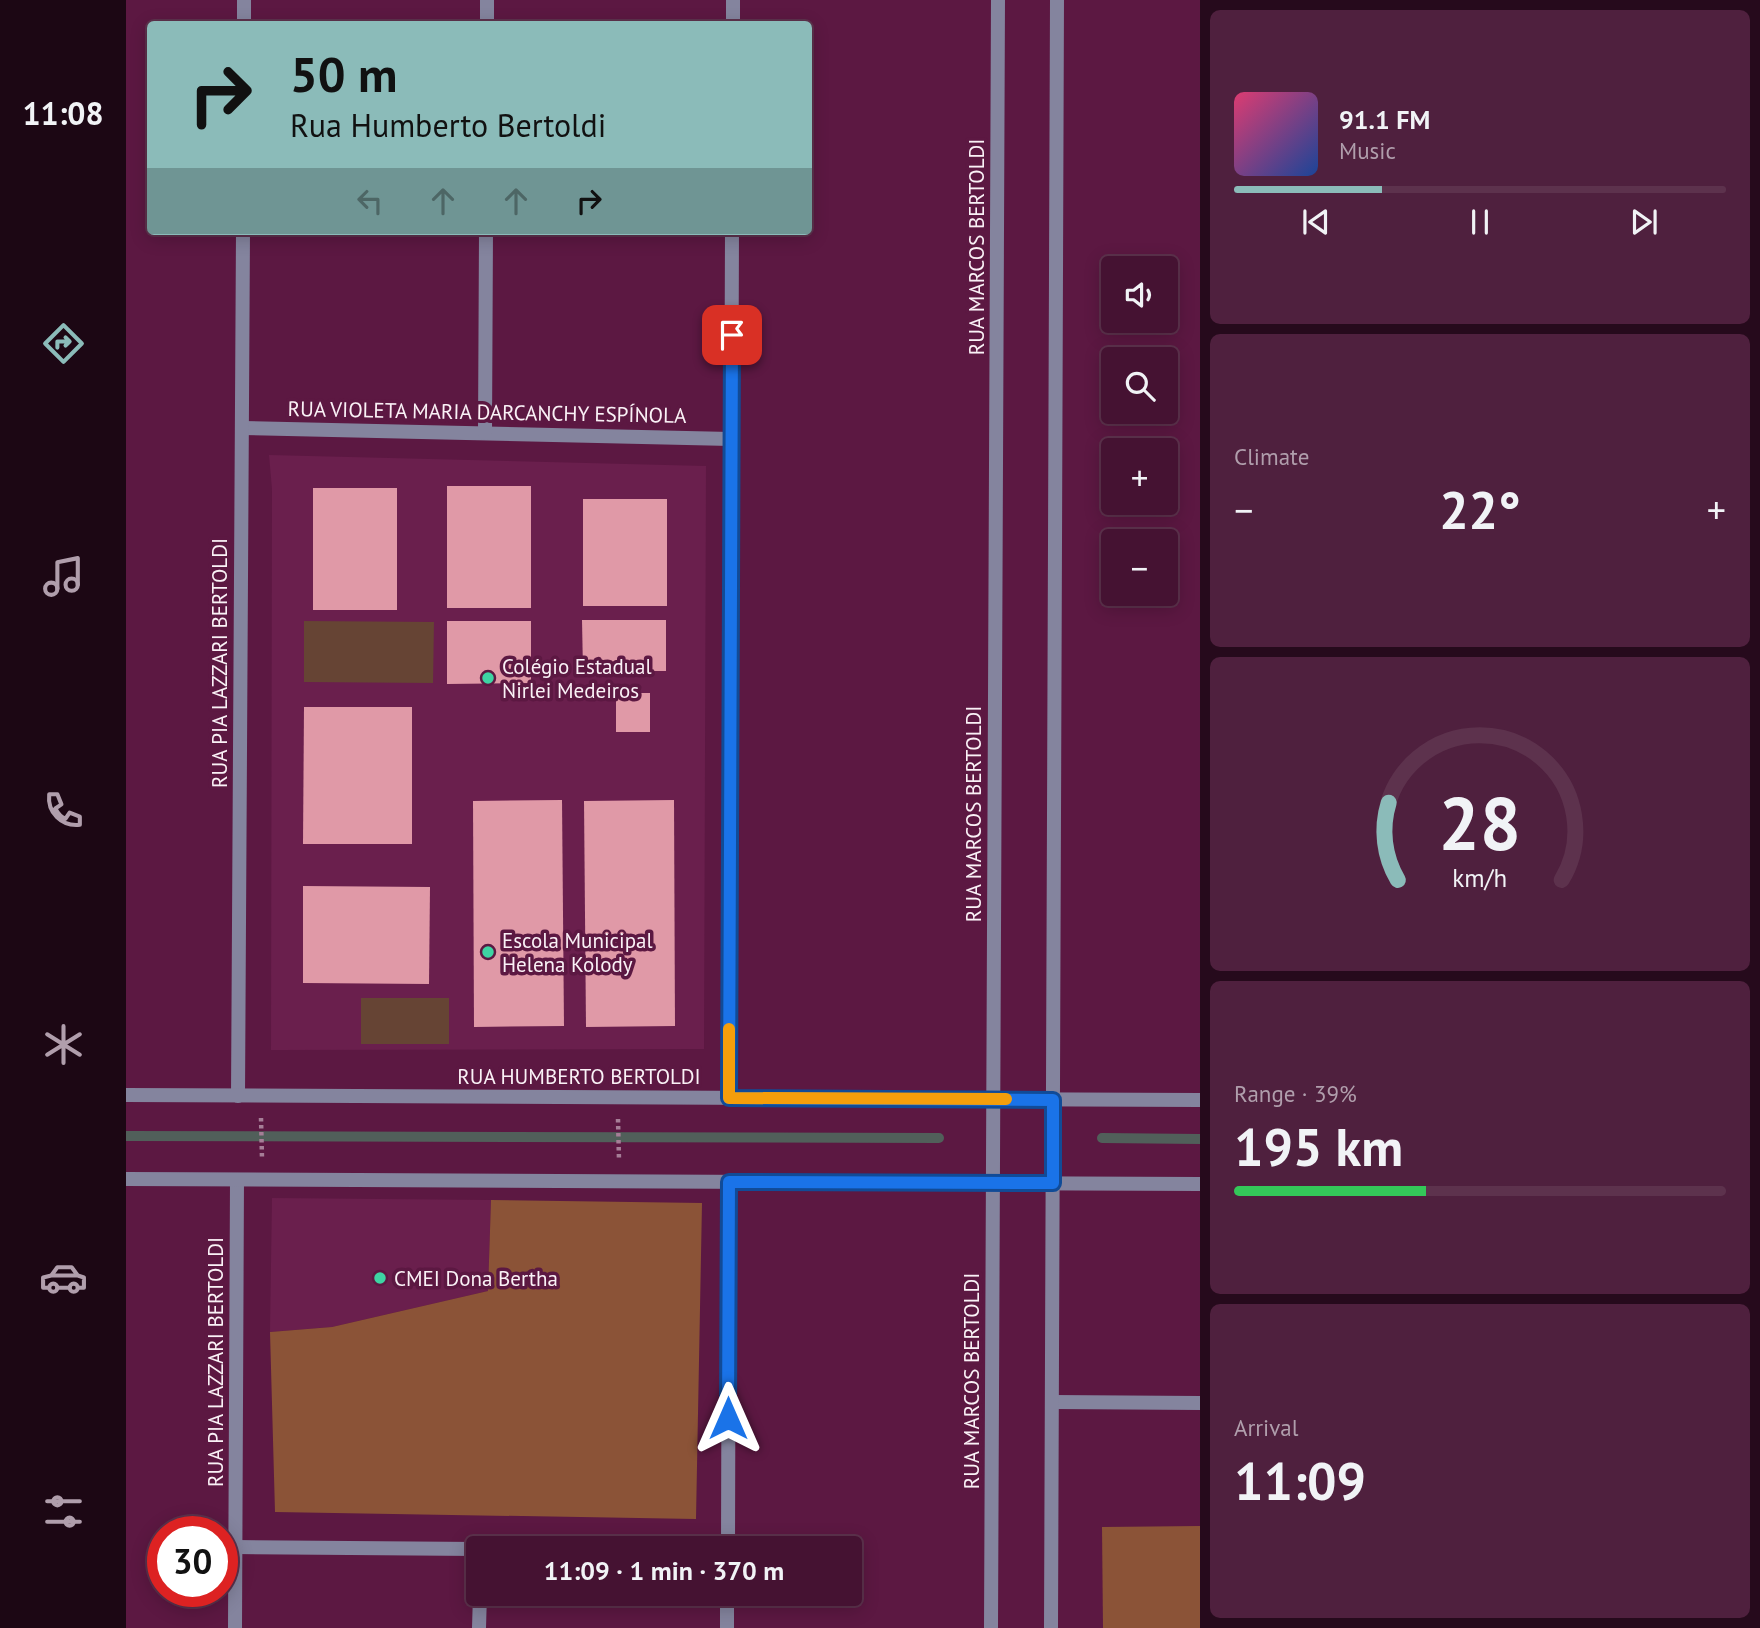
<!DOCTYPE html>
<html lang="en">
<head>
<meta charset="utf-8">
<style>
  body { margin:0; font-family:"PT Sans",sans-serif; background:#4f203e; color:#f1f3f6; height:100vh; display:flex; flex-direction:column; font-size:26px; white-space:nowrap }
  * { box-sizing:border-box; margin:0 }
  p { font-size:23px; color:#b09eac }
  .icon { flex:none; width:38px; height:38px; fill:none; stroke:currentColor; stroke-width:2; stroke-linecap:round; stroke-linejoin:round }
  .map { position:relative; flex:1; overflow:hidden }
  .side { display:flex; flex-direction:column; gap:10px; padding:10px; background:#260a1c; width:560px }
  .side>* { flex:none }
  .guide { position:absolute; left:21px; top:21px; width:665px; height:214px; border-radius:7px; box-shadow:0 4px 18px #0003,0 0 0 2px #5d324d; background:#8bbbb9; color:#111; overflow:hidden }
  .buttons { position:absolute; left:975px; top:256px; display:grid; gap:14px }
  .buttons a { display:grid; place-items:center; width:77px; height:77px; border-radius:7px; background:#451232; box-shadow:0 4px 18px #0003,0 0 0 2px #5d324d; font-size:35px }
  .speed { position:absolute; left:21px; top:1516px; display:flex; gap:14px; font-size:35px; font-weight:700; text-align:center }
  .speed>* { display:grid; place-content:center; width:91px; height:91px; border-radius:50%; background:#451232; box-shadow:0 4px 18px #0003,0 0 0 2px #5d324d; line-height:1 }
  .speed .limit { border:10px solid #d22; background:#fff; color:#111 }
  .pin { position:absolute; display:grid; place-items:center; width:60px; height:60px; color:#fff; margin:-30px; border-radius:14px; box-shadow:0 4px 10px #0006 }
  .me { position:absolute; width:77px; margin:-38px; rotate:0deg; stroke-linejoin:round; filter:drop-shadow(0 0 5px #0008) }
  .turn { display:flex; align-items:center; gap:24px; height:147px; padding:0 28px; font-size:32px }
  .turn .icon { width:91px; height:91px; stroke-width:2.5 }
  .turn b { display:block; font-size:49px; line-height:60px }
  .lanes { display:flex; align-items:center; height:66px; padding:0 28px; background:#0003; justify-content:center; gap:35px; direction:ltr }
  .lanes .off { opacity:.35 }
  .big { font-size:52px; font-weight:700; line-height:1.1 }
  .side .tile { flex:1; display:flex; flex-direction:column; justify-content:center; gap:10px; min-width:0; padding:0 24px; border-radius:10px; background:#4f203e }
  .side .dial { align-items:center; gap:0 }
  .dial svg { height:182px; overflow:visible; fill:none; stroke:#5d324d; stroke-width:7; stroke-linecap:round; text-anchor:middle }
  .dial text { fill:#f1f3f6; stroke:none }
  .song { display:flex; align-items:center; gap:21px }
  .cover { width:84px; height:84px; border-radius:10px; background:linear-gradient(135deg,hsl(340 70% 55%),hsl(220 70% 35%)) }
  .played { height:7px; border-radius:4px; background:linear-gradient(90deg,#8bbbb9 30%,#5d324d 30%) }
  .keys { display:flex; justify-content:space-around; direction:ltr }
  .heat { display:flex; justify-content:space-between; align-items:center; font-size:38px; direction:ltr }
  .charge { height:10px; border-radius:5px; background:linear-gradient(90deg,#34c759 39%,#5d324d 0) }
  .trip { position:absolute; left:340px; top:1536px; width:396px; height:70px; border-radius:7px; background:#451232; box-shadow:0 4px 18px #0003,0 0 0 2px #5d324d; font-weight:700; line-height:70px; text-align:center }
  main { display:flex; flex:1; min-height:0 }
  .tabs { display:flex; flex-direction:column; width:126px; justify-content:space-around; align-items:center; background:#1c0714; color:#b09eac }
  .tabs .icon { width:49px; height:49px }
  .tabs .active { color:#8bbbb9 }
  .tabs b { font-size:32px; color:#f1f3f6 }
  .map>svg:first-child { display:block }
</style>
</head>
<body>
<main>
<nav class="tabs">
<b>11:08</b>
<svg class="icon active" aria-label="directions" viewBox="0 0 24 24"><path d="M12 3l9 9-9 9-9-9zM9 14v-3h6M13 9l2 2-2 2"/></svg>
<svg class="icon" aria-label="music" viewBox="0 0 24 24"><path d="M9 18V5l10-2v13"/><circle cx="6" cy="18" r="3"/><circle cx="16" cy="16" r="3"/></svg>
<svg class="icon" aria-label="phone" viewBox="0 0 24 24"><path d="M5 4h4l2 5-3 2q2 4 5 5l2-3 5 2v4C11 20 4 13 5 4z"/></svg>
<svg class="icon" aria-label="climate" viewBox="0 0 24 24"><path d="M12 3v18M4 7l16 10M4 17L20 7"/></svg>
<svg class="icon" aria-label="car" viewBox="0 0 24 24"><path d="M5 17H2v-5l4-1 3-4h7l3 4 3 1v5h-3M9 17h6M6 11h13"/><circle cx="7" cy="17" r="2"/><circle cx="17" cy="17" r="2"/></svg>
<svg class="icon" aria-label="filters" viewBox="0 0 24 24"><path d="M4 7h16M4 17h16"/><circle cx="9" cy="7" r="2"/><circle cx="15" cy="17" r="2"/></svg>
</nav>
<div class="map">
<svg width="1074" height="1628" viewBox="0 0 1074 1628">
  <rect width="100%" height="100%" fill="#5c1842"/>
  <!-- built -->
  <g fill="#6a1f4d">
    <polygon points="143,455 580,466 578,1049 145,1050 146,489"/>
    <polygon points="146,1198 365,1200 362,1291 206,1327 144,1332"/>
  </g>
  <!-- green -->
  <g fill="#664434">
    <polygon points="178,621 308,622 307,683 178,682"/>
    <rect x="235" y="998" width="88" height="46"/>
  </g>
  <!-- forest -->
  <g fill="#8b5337">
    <polygon points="365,1200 576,1203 570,1519 149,1512 144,1332 206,1327 362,1291"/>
    <polygon points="1074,1526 1074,1628 977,1628 976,1527"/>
  </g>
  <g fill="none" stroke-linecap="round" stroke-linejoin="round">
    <!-- stream -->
    <g stroke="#515f5a" stroke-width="10">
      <polyline points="0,1136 813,1138"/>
      <polyline points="976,1138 1074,1139"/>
    </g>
  </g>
  <!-- building -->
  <g fill="#e099a7">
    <rect x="321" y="486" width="84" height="122"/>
    <rect x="187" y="488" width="84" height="122"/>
    <rect x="457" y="499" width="84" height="107"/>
    <polygon points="456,620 540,620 540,671 457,671"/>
    <polygon points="321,621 405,621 405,683 321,684"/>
    <rect x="490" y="693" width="34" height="39"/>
    <polygon points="178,707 286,707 286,844 177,844"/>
    <polygon points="436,800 438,1026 348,1027 347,801"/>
    <polygon points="548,800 549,1026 460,1027 458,801"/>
    <polygon points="177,886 304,887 303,984 177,983"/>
  </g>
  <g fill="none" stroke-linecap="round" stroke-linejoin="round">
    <!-- path -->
    <g stroke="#a67e97" stroke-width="4.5" stroke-dasharray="3.5 3.5" stroke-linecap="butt">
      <polyline points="135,1118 136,1158"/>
      <polyline points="492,1119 493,1160"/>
    </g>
    <!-- minor -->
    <g stroke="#84849e" stroke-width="14">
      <polyline points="118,24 118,0"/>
      <polyline points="361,24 361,0"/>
      <polyline points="607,24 607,0"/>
      <polyline points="116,428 605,439"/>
      <polyline points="359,433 360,231"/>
      <polyline points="112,1096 117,231"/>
      <polyline points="603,1098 606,231"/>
      <polyline points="926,1402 1074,1403"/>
      <polyline points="109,1547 352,1549"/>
      <polyline points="602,1549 603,1182"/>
      <polyline points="109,1628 111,1180"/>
      <polyline points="353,1628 354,1594"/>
      <polyline points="601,1628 601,1594"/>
    </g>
    <!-- tertiary -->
    <g stroke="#84849e" stroke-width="14">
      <polyline points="0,1095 1074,1100"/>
      <polyline points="0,1179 1074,1184"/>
      <polyline points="865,1628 872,0"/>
      <polyline points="925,1628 931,0"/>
    </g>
  </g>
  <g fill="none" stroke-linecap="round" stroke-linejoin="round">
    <!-- route casing -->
    <g stroke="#114b97" stroke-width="18">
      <polyline id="route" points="602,1418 603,1182 927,1183 927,1100 603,1098 606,335"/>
    </g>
    <!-- route -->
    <use href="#route" stroke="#1a73e8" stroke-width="12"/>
    <!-- slow -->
    <polyline stroke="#f59e0b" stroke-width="12" points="603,1029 603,1098 880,1099"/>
  </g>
  <!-- markers -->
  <g fill="#3ed4a3" stroke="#5c1842" stroke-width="2.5">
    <circle cx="362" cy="678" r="7"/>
    <circle cx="362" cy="952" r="7"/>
    <circle cx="254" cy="1278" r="7"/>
  </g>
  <g text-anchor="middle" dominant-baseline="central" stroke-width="7" stroke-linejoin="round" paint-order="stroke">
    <!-- street labels -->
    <g font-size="21" fill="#faf1f6" stroke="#5c1842">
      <text transform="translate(850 247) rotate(-90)">RUA MARCOS BERTOLDI</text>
      <text transform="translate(361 412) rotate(1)">RUA VIOLETA MARIA DARCANCHY ESPÍNOLA</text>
      <text transform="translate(93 663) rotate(-90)">RUA PIA LAZZARI BERTOLDI</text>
      <text transform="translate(847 814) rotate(-90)">RUA MARCOS BERTOLDI</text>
      <text x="453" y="1076">RUA HUMBERTO BERTOLDI</text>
      <text transform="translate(89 1362) rotate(-90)">RUA PIA LAZZARI BERTOLDI</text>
      <text transform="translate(845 1381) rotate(-90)">RUA MARCOS BERTOLDI</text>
    </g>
    <!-- poi labels -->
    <g font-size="21" fill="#faf1f6" stroke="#5c1842" text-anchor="start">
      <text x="376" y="666">Colégio Estadual<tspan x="376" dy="24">Nirlei Medeiros</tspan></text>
      <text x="376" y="940">Escola Municipal<tspan x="376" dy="24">Helena Kolody</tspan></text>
      <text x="268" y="1278">CMEI Dona Bertha</text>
    </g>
  </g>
</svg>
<div class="buttons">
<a><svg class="icon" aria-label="sound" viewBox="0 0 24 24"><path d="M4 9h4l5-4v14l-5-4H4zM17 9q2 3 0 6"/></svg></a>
<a><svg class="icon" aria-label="search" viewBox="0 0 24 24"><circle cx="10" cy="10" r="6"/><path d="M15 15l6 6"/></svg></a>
<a>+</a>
<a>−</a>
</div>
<div class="speed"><div class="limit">30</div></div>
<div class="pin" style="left:606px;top:335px;background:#d93025"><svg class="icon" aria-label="arrive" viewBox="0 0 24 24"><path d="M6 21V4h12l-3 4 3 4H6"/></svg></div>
<svg class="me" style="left:602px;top:1418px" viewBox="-20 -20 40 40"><path d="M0-17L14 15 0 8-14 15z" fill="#1a73e8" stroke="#fff" stroke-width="4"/></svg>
<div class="trip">11:09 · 1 min · 370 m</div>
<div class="guide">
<div class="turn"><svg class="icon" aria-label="right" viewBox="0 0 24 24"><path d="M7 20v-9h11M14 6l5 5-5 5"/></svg><div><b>50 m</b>Rua Humberto Bertoldi</div></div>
<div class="lanes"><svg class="icon off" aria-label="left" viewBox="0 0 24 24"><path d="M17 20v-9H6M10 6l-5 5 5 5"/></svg><svg class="icon off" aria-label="ahead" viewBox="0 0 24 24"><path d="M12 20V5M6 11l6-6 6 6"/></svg><svg class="icon off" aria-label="ahead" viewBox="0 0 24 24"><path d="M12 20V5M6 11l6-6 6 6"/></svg><svg class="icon" aria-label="right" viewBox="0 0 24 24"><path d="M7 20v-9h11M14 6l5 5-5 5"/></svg></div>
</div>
</div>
<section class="side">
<div class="tile">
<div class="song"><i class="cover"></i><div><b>91.1 FM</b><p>Music</p></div></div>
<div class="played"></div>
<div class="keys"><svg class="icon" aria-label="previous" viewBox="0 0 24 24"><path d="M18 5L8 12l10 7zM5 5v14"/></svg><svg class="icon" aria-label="pause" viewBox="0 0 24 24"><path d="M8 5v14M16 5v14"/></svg><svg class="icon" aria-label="next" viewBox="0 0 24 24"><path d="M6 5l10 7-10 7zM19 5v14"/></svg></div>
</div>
<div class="tile"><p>Climate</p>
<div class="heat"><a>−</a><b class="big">22°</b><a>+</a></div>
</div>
<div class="tile dial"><svg viewBox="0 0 100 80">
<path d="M14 69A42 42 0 1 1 86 69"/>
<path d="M14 69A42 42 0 0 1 10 35" stroke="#8bbbb9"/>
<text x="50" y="56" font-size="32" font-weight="700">28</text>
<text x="50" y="72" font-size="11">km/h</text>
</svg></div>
<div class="tile"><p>Range · 39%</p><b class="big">195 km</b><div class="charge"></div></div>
<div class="tile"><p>Arrival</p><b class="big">11:09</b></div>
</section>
</main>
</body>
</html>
